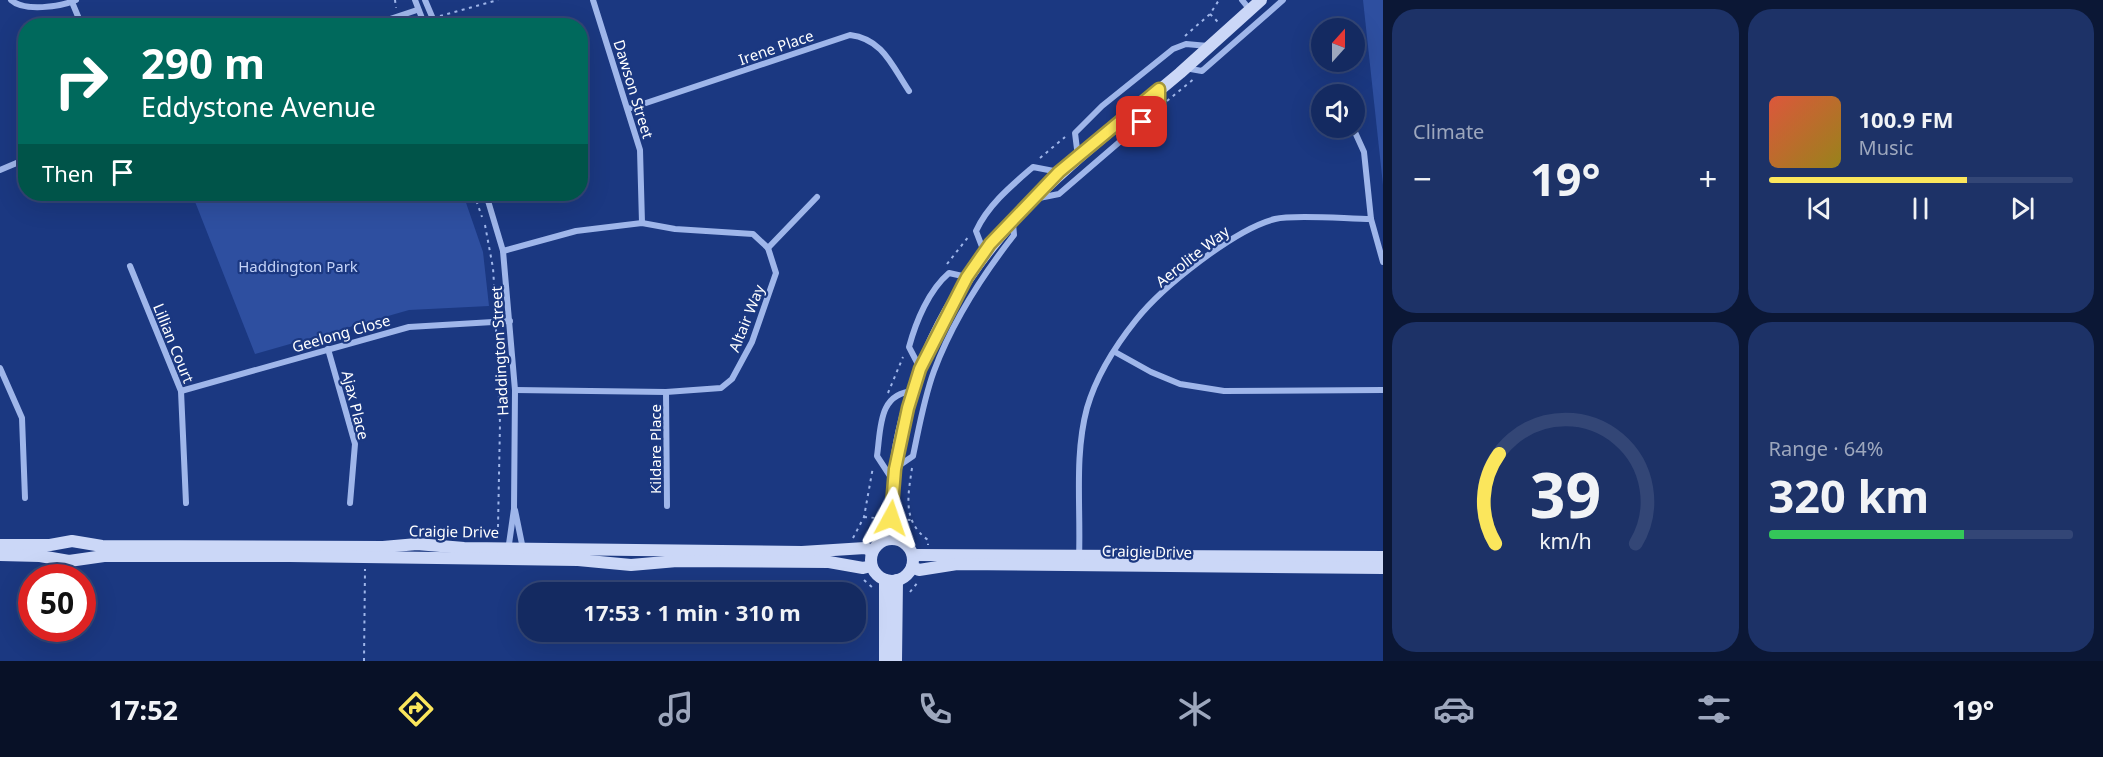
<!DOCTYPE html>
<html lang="en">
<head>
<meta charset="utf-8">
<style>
  body { margin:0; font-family:"Noto Sans",sans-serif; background:#1d3267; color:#f1f3f6; height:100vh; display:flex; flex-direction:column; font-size:22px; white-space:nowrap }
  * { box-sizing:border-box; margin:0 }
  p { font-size:20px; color:#9da7bd }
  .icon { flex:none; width:33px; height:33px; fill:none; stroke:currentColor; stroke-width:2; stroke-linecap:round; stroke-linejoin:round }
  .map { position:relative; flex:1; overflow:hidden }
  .sheet { display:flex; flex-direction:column; gap:9px; padding:9px; background:#0b1735; width:720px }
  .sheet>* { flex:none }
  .hud { position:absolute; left:18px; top:18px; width:570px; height:183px; border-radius:24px; box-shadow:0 6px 24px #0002,0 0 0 2px #334676; background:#00695c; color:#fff; overflow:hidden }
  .needle { width:39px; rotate:21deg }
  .buttons { position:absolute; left:1311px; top:18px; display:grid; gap:12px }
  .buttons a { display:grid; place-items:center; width:54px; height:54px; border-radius:50%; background:#142a61; box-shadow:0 6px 24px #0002,0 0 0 2px #334676; font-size:30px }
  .speed { position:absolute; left:18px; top:564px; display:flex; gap:12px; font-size:30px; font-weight:700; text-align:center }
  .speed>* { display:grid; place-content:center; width:78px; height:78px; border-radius:50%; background:#142a61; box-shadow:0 6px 24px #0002,0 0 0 2px #334676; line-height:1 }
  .speed .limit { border:9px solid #d22; background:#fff; color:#111 }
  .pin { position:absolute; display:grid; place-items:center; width:51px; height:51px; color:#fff; margin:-26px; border-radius:12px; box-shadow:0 3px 9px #0006 }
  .me { position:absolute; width:66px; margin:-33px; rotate:5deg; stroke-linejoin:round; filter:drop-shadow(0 0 4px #0008) }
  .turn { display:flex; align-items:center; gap:21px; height:126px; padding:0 24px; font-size:27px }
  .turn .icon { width:78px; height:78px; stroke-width:2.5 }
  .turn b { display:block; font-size:42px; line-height:51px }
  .then { display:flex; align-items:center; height:57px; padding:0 24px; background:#0003; gap:12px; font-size:22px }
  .big { font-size:45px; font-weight:700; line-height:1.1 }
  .sheet .card { flex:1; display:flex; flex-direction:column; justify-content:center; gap:9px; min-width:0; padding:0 21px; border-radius:24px; background:#1d3267 }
  .sheet .dial { align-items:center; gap:0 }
  .dial svg { height:156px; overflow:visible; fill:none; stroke:#334676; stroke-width:7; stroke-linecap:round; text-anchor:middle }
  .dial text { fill:#f1f3f6; stroke:none }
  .song { display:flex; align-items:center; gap:18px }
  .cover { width:72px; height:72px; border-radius:9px; background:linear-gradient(135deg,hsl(10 70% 55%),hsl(50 70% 35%)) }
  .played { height:6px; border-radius:3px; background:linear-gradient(90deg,#fbe65c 65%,#334676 65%) }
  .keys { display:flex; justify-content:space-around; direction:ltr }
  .heat { display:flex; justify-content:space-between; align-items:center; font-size:33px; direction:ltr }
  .charge { height:9px; border-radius:4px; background:linear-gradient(90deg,#34c759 64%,#334676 0) }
  .sheet .tiles { flex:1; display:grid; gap:9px; grid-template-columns:repeat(2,1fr) }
  .trip { position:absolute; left:518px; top:582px; width:348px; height:60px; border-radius:24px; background:#142a61; box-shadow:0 6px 24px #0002,0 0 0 2px #334676; font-weight:700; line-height:60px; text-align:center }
  .tab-bar { display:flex; height:96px; justify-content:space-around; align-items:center; background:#081127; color:#9da7bd }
  .tab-bar .icon { width:42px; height:42px }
  .tab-bar .current { color:#fbe65c }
  .tab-bar b { font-size:27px; color:#f1f3f6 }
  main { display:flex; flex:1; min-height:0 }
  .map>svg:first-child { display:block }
</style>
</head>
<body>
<main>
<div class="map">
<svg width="1383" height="661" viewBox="0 0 1383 661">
  <rect width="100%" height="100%" fill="#1b3881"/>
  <!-- green -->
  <g fill="#2e4fa0">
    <polygon points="1363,0 1383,0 1383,185"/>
    <polygon points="192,194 463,194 483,252 489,306 409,310 255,354"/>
  </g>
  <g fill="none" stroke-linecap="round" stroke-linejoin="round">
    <!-- path -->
    <g stroke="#9fb6ea" stroke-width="2" stroke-dasharray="3 4.5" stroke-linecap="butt">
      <polyline points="395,0 396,8"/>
      <polyline points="1210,14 1219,23"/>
      <polyline points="440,16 498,0"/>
      <polyline points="1185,36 1210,14 1219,0"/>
      <polyline points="1167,101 1195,78"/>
      <polyline points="1040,158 1065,137"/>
      <polyline points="474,194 482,217"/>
      <polyline points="485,225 493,268 496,315"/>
      <polyline points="947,264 969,236"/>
      <polyline points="496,329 500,423 498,527"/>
      <polyline points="888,393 903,357"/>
      <path d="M912 468C908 496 902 521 928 540V545"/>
      <polyline points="864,517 876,518"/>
      <polyline points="900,519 911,520"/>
      <polyline points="853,538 864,517 873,467"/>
      <polyline points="864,580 873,588"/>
      <polyline points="910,592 918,582"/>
      <polyline points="364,661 365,569"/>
    </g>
    <!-- minor -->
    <g stroke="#9fb6ea" stroke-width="6">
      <path d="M11 0C24 12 60 7 76 0"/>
      <polyline points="415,0 425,26"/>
      <polyline points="425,0 436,26"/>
      <polyline points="593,0 640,150 642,223"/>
      <polyline points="1242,0 1250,10"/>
      <polyline points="72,2 82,26"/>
      <polyline points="369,26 417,10"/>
      <polyline points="1185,68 1202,71 1283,0"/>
      <path d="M628 109 850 35C883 39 892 66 909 91"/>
      <polyline points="1354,130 1364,152 1371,219"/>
      <polyline points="1078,157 1075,133 1102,106 1173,49 1186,44 1208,46"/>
      <polyline points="0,170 26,159"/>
      <polyline points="486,194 503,251 515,390 514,509 508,551"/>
      <polyline points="1039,198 1059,194 1159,108 1159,93"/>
      <polyline points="768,248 817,197"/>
      <polyline points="503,251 576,231 642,223 675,229 753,234 768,248 776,273 752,342 732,379 721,388 666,392 515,390"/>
      <path d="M984 252 976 231C988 205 1011 186 1033 167L1059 172"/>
      <polyline points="130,266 181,391 186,503"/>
      <polyline points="328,349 355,444 350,503"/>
      <polyline points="1115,352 1151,372 1180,384 1224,391 1383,390"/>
      <polyline points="0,368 22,418 25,498"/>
      <path d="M920 368 909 347C916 321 929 290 949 273L967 277"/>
      <polyline points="181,391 409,327 510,321"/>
      <polyline points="666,392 667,506"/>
      <path d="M897 467 913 456C919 428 924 398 934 371 953 320 981 277 1014 235L1013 223"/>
      <path d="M892 479 877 456C881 428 878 393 914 391"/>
      <polyline points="515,510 523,549"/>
      <path d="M1079 558C1081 508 1074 456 1087 408 1096 377 1116 345 1136 320 1162 287 1235 229 1275 219 1294 214 1348 219 1371 219L1383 262"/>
    </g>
    <!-- secondary -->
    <g stroke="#cbd7f7" stroke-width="12">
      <circle cx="892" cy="560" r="21"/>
      <path d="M883 540C892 516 892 494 895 469 899 435 909 399 921 368 975 230 1072 164 1180 73 1207 49 1234 24 1261 0"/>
      <polyline points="0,545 50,545 72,541 102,546 383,547 417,544 464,548 802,552 865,548 872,551"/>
      <polyline points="0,555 40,556 69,561 104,556 290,556 578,560 631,565 677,561 829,562 863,568 871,566"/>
      <polyline points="913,555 1383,557"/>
      <polyline points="912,567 919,570 957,564 1383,568"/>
      <polyline points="885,580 885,661"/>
      <polyline points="896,661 897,580"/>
    </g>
  </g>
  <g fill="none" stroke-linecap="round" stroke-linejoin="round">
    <!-- route casing -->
    <g stroke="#a3963c" stroke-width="15">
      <polyline id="route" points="891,518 895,469 908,408 920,369 967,277 990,244 1059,172 1159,89 1159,108 1142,122"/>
    </g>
    <!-- route -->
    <use href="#route" stroke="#fbe65c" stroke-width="10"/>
  </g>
  <g text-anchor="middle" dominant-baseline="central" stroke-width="4.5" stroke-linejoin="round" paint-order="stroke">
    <!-- street labels -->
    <g font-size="15" fill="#fff" stroke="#1b3881">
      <text transform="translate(776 47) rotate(-19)">Irene Place</text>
      <text transform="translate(634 89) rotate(73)">Dawson Street</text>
      <text transform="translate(1192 256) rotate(-38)">Aerolite Way</text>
      <text transform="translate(746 318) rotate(-68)">Altair Way</text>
      <text transform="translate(341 333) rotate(-16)">Geelong Close</text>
      <text transform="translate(174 343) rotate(68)">Lillian Court</text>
      <text transform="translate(499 351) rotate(-93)">Haddington Street</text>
      <text transform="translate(356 405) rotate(76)">Ajax Place</text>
      <text transform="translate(655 449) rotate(-90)">Kildare Place</text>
      <text transform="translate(454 531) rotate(1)">Craigie Drive</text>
      <text transform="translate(1147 551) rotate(1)">Craigie Drive</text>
    </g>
    <!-- park labels -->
    <g font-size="15" fill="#c4d3f8" stroke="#1b3881">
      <text x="298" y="266">Haddington Park</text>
    </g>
  </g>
</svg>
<div class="buttons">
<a><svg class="needle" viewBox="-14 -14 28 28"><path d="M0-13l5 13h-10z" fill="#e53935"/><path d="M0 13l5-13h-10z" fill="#9da7bd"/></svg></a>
<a><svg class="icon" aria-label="sound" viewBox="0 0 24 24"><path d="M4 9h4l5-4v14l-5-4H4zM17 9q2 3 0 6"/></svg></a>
</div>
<div class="speed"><div class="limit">50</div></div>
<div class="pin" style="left:1142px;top:122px;background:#d93025"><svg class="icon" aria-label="arrive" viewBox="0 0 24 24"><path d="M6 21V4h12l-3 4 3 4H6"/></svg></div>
<svg class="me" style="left:891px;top:518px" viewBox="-20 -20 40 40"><path d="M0-17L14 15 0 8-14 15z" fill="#fbe65c" stroke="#fff" stroke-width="4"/></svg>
<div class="trip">17:53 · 1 min · 310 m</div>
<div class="hud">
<div class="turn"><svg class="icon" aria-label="right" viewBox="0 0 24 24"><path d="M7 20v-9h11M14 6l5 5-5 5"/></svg><div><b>290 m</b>Eddystone Avenue</div></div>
<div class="then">Then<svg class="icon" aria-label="arrive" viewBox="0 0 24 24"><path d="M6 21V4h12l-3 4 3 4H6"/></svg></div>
</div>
</div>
<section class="sheet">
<div class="tiles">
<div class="card"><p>Climate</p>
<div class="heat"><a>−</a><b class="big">19°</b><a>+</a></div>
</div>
<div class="card">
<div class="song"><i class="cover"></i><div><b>100.9 FM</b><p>Music</p></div></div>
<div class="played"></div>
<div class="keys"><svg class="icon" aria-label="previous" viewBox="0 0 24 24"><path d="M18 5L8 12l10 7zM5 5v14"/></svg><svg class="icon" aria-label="pause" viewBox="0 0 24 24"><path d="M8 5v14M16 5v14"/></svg><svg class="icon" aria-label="next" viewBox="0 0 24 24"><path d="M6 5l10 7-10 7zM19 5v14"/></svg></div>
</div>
<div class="card dial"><svg viewBox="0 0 100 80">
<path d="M14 69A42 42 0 1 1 86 69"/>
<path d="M14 69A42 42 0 0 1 16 23" stroke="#fbe65c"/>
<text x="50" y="56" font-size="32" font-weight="700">39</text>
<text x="50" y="72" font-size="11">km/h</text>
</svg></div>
<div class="card"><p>Range · 64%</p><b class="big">320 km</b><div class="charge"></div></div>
</div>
</section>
</main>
<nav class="tab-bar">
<b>17:52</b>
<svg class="icon current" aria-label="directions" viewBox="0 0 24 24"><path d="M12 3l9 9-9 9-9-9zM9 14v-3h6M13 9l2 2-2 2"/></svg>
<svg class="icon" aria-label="music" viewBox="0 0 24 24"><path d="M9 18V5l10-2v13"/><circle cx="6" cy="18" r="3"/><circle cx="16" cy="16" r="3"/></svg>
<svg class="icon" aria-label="phone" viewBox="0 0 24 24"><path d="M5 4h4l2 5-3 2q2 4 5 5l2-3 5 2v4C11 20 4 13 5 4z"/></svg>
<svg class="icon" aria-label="climate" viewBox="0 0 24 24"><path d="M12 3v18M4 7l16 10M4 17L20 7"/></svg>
<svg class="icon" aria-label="car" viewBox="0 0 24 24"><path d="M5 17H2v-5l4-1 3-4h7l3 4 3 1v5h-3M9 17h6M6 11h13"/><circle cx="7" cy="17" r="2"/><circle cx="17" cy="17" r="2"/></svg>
<svg class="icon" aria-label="filters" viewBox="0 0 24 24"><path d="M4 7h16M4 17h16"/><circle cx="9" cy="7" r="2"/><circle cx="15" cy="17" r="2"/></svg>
<b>19°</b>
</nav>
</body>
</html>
